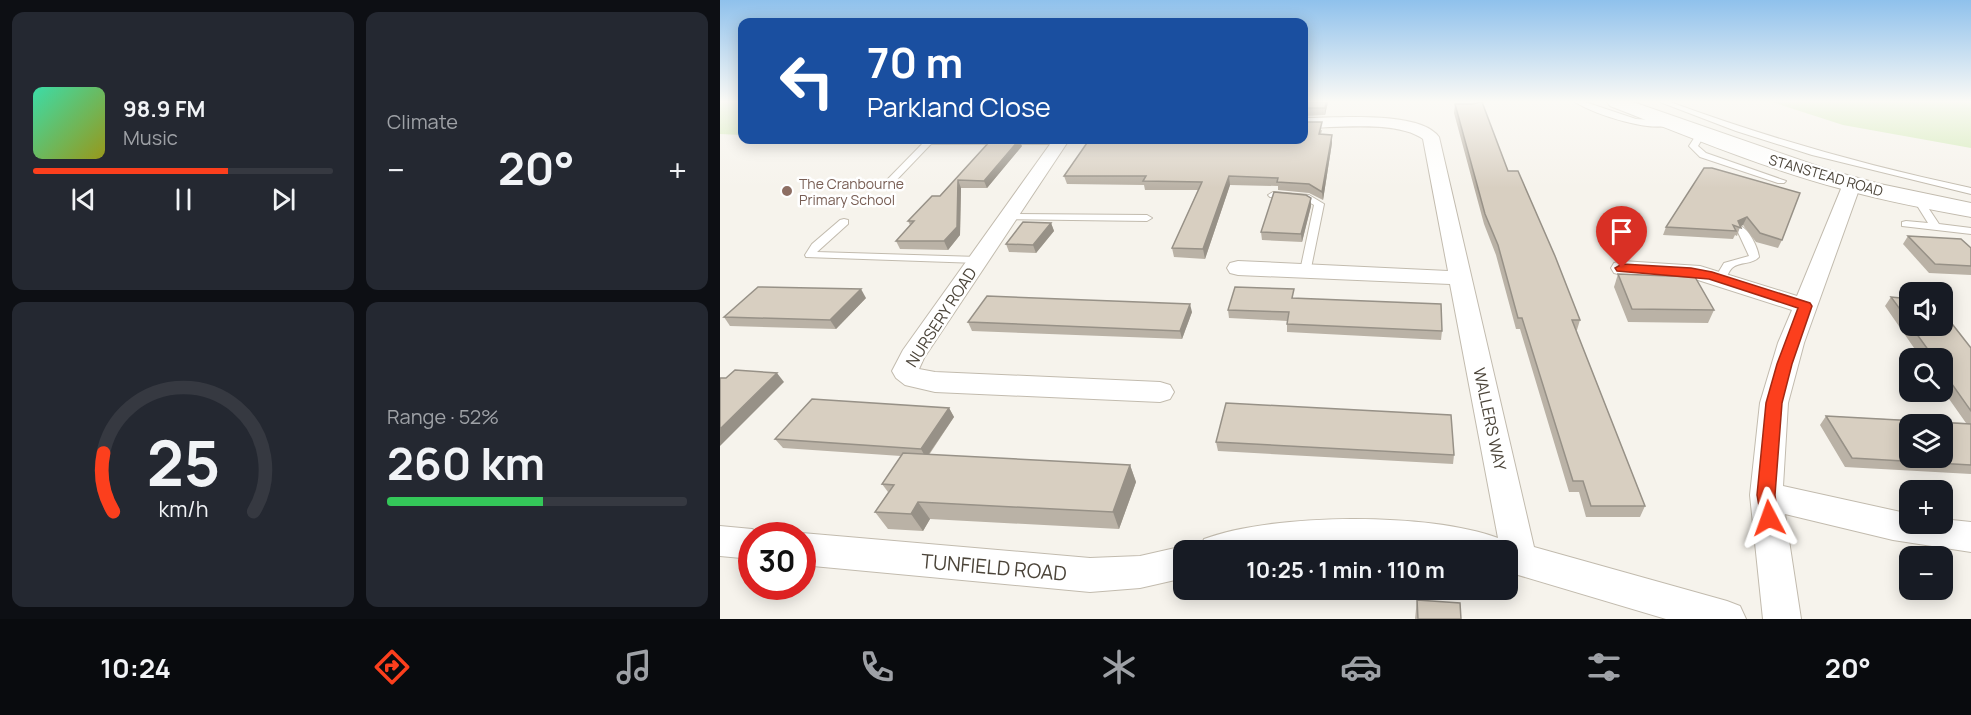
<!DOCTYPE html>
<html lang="en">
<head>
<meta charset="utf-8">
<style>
  body { margin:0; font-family:Manrope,sans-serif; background:#242831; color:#f1f3f6; height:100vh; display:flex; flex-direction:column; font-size:22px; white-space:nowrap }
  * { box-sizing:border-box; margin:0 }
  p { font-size:20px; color:#9ea1a6 }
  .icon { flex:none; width:33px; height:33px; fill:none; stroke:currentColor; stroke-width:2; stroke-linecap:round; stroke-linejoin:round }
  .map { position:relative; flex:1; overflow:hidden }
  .panel { display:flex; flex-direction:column; gap:12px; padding:12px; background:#0d0f14; width:720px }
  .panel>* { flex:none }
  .banner { position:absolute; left:18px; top:18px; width:570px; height:126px; border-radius:12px; box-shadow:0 3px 15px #0003; background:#1a4fa0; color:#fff; overflow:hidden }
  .controls { position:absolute; left:1179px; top:282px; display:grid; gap:12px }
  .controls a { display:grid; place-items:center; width:54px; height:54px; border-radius:12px; background:#171b24; box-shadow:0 3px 15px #0003; font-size:30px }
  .speed { position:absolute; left:18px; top:522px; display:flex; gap:12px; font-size:30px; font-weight:700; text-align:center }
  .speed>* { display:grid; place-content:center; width:78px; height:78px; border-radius:50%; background:#171b24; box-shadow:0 3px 15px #0003; line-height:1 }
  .speed .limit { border:9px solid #d22; background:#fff; color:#111 }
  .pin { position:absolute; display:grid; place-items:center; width:51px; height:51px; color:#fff; margin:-62px -26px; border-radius:50% 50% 50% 0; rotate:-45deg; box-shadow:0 0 6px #0007 }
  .pin .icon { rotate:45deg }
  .me { position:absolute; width:66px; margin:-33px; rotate:356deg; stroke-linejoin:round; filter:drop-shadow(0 0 4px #0008) }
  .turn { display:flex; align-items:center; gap:21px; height:126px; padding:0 30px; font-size:27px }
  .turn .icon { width:78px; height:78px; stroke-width:2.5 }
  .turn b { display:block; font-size:42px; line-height:51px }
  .big { font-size:45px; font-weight:700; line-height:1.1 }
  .panel .card { flex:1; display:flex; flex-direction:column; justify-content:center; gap:9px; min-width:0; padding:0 21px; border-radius:12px; background:#242831 }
  .panel .dial { align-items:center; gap:0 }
  .dial svg { height:156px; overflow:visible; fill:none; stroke:#363941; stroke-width:7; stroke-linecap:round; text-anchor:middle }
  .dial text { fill:#f1f3f6; stroke:none }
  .song { display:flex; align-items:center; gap:18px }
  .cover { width:72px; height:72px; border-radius:9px; background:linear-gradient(135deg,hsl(160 70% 55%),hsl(60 70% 35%)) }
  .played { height:6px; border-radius:3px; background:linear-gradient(90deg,#fc3f1d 65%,#363941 65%) }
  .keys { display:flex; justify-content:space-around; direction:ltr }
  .heat { display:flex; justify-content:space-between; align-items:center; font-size:33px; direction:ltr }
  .charge { height:9px; border-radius:4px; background:linear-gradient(90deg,#34c759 52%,#363941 0) }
  .panel .tiles { flex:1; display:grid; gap:12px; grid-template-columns:repeat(2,1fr) }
  .trip { position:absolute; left:453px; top:540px; width:345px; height:60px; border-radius:12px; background:#171b24; box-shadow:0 3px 15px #0003; font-weight:700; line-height:60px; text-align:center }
  .menu { display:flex; height:96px; justify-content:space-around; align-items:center; background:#090b0e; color:#9ea1a6 }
  .menu .icon { width:42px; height:42px }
  .menu .selected { color:#fc3f1d }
  .menu b { font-size:27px; color:#f1f3f6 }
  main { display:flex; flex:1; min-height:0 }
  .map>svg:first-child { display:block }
</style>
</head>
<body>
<main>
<section class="panel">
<div class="tiles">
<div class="card">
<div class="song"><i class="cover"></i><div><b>98.9 FM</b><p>Music</p></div></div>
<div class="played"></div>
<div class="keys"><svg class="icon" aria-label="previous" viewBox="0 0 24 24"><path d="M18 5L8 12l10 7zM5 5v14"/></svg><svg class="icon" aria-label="pause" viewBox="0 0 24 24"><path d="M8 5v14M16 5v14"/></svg><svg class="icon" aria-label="next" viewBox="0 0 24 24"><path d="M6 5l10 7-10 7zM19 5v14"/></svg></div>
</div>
<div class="card"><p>Climate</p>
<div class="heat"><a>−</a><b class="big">20°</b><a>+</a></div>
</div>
<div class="card dial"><svg viewBox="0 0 100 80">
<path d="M14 69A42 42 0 1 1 86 69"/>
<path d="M14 69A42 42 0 0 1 9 39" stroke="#fc3f1d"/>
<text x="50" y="56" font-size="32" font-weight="700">25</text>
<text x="50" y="72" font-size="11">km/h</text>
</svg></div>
<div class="card"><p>Range · 52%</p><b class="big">260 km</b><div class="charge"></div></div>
</div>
</section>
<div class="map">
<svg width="1251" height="619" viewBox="0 0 1251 619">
  <rect width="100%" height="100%" fill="#f6f3ec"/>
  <!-- green -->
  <g fill="#d2eab5">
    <polygon points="0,102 22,102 22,135 0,134"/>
    <polygon points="1052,102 1251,102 1251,148 1123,125"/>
  </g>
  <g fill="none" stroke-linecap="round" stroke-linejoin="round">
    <!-- service casing -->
    <g stroke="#c2bbae" stroke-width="2">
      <g id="service">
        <path d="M855 102H865L916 119 951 121 955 123C936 135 873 114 855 102Z"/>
        <path d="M940 102H950C1048 138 1148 166 1251 188V194L1092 155 1016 131Z"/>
        <polygon points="978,132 985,134 978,146 986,153 1066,181 1064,183 1058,183 980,157 969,146"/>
        <polygon points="206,140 344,140 345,141 341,144 211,144 167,190 161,190 161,186"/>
        <polygon points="553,192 589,195 604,204 590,273 582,273 580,271 594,205 587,201 550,197 548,195"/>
        <polygon points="1198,196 1201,197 1219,224 1251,228 1251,234 1182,226 1182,222 1186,221 1208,223 1193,199"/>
        <polygon points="288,214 427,215 432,218 427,221 284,219 283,217"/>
        <polygon points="124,219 128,220 128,224 97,252 258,257 263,260 258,263 86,257 85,255 92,244 120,220"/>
        <path d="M1022 227C1030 231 1038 248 1039 257 1032 265 1020 261 1012 268 1009 271 1007 276 1005 280H997L995 278 1004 263 1029 256 1017 230Z"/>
      </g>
    </g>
    <!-- minor casing -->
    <g stroke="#c2bbae" stroke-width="2">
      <g id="minor">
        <path d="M584 118C615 118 700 110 719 137L814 547 1007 601 1020 606 1026 619H946L788 572V550H479L484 539C553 513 709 512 778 538L730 284 518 275 510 273 507 268 510 263 518 261 728 271 703 139C677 120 616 128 584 128Z"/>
        <polygon points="333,140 349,140 204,358 199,369 215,372 440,382 450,385 454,392 450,399 440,402 215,392 185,385 176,378 172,371 183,350"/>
        <polygon points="1132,178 1139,180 1141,184 1084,343 1068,403 1063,486 1190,514 1190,524 1222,524 1222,519 1251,522 1251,552 1173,540 1065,514 1081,619 1043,619 1030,495 1040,403 1058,343 1072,310 978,280 902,275 894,273 891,268 894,263 902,261 980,266 1077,296 1123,184 1125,180"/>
        <polygon points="0,526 32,529 45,536 32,536 32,559 0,556"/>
        <polygon points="82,533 370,558 420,556 464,546 476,550 464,550 464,578 420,588 370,592 82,565 82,536 77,536"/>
      </g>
    </g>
    <!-- tertiary casing -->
    <g stroke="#c2bbae" stroke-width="2">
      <path id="tertiary" d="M887 102H913L1109 170 1160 184 1251 203V217C1208 209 1164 201 1122 189 1043 168 967 136 890 106Z"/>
    </g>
    <!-- service -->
    <use href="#service" fill="#fff" fill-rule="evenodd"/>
    <!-- minor -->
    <use href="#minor" fill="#fff" fill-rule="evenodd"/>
    <!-- tertiary -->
    <use href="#tertiary" fill="#fff" fill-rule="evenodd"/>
  </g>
  <!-- wall -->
  <g fill="#bab2a6">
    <polygon points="584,102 608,102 605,115 584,116"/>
    <polygon points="735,104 788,171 860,320 857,330 856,330 925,506 920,517 866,517 859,492 849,492 800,329 796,329 776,255 764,224 734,113"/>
    <polygon points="602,130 601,134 612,135 612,143 603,200 589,193 558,190 558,186 510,185 485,259 454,257 452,248 478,190 425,190 424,185 347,184 344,176"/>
    <polygon points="271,140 302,146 267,188 241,188 240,235 228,250 180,249 176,241 190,225 188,221 220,196"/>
    <polygon points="992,168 1062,240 1058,248 1036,242 1023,225 1020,227 1017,236 1015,235 1013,239 943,235 946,227"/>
    <polygon points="591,206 582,242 542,240 541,232"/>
    <polygon points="331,223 334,231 316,253 289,252 286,244"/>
    <polygon points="1188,236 1251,248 1251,275 1209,273 1183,244"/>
    <polygon points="898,274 994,310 988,323 908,322 894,287"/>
    <polygon points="1171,297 1190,299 1190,326 1222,326 1251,348 1251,474 1125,467 1100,425 1106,416 1246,423 1222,389 1222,358 1201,358 1165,306"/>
    <polygon points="146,298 116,329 10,326 4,317"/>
    <polygon points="574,298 722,331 721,340 567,332 567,321 509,318 508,310"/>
    <polygon points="472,312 462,339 252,331 248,322"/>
    <polygon points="229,408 234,417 209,455 410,465 416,482 399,529 210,519 203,531 168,529 155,512 168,492 162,484 181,456 63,448 55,439"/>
    <polygon points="496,442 734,455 733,464 498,451"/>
    <polygon points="697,600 741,619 695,619"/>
  </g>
  <!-- shaded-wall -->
  <g fill="#979187">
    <polygon points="606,102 608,102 605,115 605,108"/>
    <polygon points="612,135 612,143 603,200 602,192"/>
    <polygon points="299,140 302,146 267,188 264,181"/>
    <polygon points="509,176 510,185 485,259 483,249"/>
    <polygon points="238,180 241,188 240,235 228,250 224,241"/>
    <polygon points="591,198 591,206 582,242 581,234"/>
    <polygon points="1027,217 1023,225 1019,227 1018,221"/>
    <polygon points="331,223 334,231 316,253 313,245"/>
    <polygon points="141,289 146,298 116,329 110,320"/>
    <polygon points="470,304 472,312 462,339 460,331"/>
    <polygon points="57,373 64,382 0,446 0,429"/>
    <polygon points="229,408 234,417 206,458 201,449"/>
    <polygon points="410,465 416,482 399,529 393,512"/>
    <polygon points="198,502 210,519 203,531 191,514"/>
  </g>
  <!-- building -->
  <g fill="#d8cfc1" stroke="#979187" stroke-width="1.5" fill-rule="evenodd">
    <polygon points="584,102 606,102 605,108 584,108"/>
    <polygon points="760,102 762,102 788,171 798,171 835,256 860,320 852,320 925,506 871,506 863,481 853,481 802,318 798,318 778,245 765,214 735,104 753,104"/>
    <polygon points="584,122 602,122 599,134 612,135 602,192 589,184 557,182 558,178 509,176 483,249 452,248 482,182 423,181 426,176 344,176 369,140 584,140"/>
    <polygon points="271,140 299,140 264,181 238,180 237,227 224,241 176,241 194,221 188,221 212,196 220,196"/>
    <polygon points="984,168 992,168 1080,193 1062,240 1040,233 1027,217 1018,221 1021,228 1013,225 1016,231 946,227"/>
    <polygon points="554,192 586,195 591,198 581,234 541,232"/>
    <polygon points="303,222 331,223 313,245 286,244"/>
    <polygon points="1188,236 1241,239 1251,248 1251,266 1215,264"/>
    <polygon points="898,274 975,277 994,310 912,309"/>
    <polygon points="38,287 141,289 110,320 4,317"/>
    <polygon points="515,287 574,289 572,298 721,304 722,331 567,324 569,312 508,310"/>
    <polygon points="267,296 470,304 460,331 248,322"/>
    <polygon points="1171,297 1190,299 1190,323"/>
    <polygon points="1222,311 1251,348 1251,411 1222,370 1222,358 1214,358 1191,326 1222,326"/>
    <polygon points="15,370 57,373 0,429 0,378 6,378"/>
    <polygon points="92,399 229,408 201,449 55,439"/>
    <polygon points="506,403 731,415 734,455 496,442"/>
    <path d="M1106 416 1251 424V465L1132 458ZM1190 424H1222V458H1190Z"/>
    <polygon points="183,453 410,465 393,512 198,502 191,514 155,512 174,485 162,484"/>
    <polygon points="697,600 740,603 741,619 698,619"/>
  </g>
  <!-- sky -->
  <linearGradient id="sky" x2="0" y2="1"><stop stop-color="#8fc1ec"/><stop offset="0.54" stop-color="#fbfaf6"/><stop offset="1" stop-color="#fbfaf6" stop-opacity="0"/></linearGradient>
  <rect width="1251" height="188" fill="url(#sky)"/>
  <!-- route -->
  <polygon fill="#fc3f1d" stroke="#a42913" stroke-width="1.5" points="902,264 971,268 992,272 1090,303 1092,306 1072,364 1062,403 1055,495 1058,518 1055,523 1049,526 1042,523 1037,495 1046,403 1057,364 1078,308 989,279 897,271 895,268"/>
  <!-- markers -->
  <circle fill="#8d6e63" stroke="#fff" stroke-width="2" cx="67" cy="191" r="6"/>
  <g text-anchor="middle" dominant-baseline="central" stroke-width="5" stroke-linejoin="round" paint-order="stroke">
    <!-- far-street labels -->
    <g font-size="14" fill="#4b4439" stroke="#fff">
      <text transform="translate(1106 175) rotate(16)">STANSTEAD ROAD</text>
    </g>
    <!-- far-education labels -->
    <g font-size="14" fill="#785e54" stroke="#fff" text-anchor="start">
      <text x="79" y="183">The Cranbourne<tspan x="79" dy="16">Primary School</tspan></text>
    </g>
    <!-- street labels -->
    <g font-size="16" fill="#4b4439" stroke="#fff">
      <text transform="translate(221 317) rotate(-57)">NURSERY ROAD</text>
      <text transform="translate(770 419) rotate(78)">WALLERS WAY</text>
    </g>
    <!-- near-street labels -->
    <g font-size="20" fill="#4b4439" stroke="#fff">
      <text transform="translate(274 567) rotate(5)">TUNFIELD ROAD</text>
    </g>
  </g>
</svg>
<div class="controls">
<a><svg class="icon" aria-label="sound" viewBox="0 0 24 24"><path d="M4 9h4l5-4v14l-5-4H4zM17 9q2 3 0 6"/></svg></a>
<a><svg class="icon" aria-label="search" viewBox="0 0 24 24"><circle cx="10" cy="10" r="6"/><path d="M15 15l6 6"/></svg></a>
<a><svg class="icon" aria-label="layers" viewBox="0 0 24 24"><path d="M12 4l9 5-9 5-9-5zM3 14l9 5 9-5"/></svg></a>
<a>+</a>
<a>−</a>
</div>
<div class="speed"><div class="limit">30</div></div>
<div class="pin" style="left:902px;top:268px;background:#d93025"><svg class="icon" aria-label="arrive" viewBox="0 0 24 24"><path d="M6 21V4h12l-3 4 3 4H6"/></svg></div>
<svg class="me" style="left:1049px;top:518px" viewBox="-20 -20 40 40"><path d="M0-17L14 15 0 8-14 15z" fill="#fc3f1d" stroke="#fff" stroke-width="4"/></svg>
<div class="trip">10:25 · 1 min · 110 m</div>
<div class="banner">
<div class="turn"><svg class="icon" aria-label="left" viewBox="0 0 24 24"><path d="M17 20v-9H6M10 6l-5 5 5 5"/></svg><div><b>70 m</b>Parkland Close</div></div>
</div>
</div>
</main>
<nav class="menu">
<b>10:24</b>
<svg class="icon selected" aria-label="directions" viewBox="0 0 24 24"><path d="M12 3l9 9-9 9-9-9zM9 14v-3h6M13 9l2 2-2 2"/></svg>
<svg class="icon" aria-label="music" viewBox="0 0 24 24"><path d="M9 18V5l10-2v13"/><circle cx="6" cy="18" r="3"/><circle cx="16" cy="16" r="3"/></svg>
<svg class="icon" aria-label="phone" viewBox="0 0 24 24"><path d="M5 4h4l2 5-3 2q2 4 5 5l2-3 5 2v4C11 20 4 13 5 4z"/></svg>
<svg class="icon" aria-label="climate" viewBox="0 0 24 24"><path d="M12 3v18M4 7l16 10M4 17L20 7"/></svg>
<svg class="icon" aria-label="car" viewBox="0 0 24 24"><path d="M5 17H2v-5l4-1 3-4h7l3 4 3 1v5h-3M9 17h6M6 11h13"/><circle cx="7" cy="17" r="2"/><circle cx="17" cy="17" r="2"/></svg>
<svg class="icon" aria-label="filters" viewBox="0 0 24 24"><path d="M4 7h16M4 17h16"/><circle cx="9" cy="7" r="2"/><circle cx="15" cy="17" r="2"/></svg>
<b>20°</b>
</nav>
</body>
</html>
